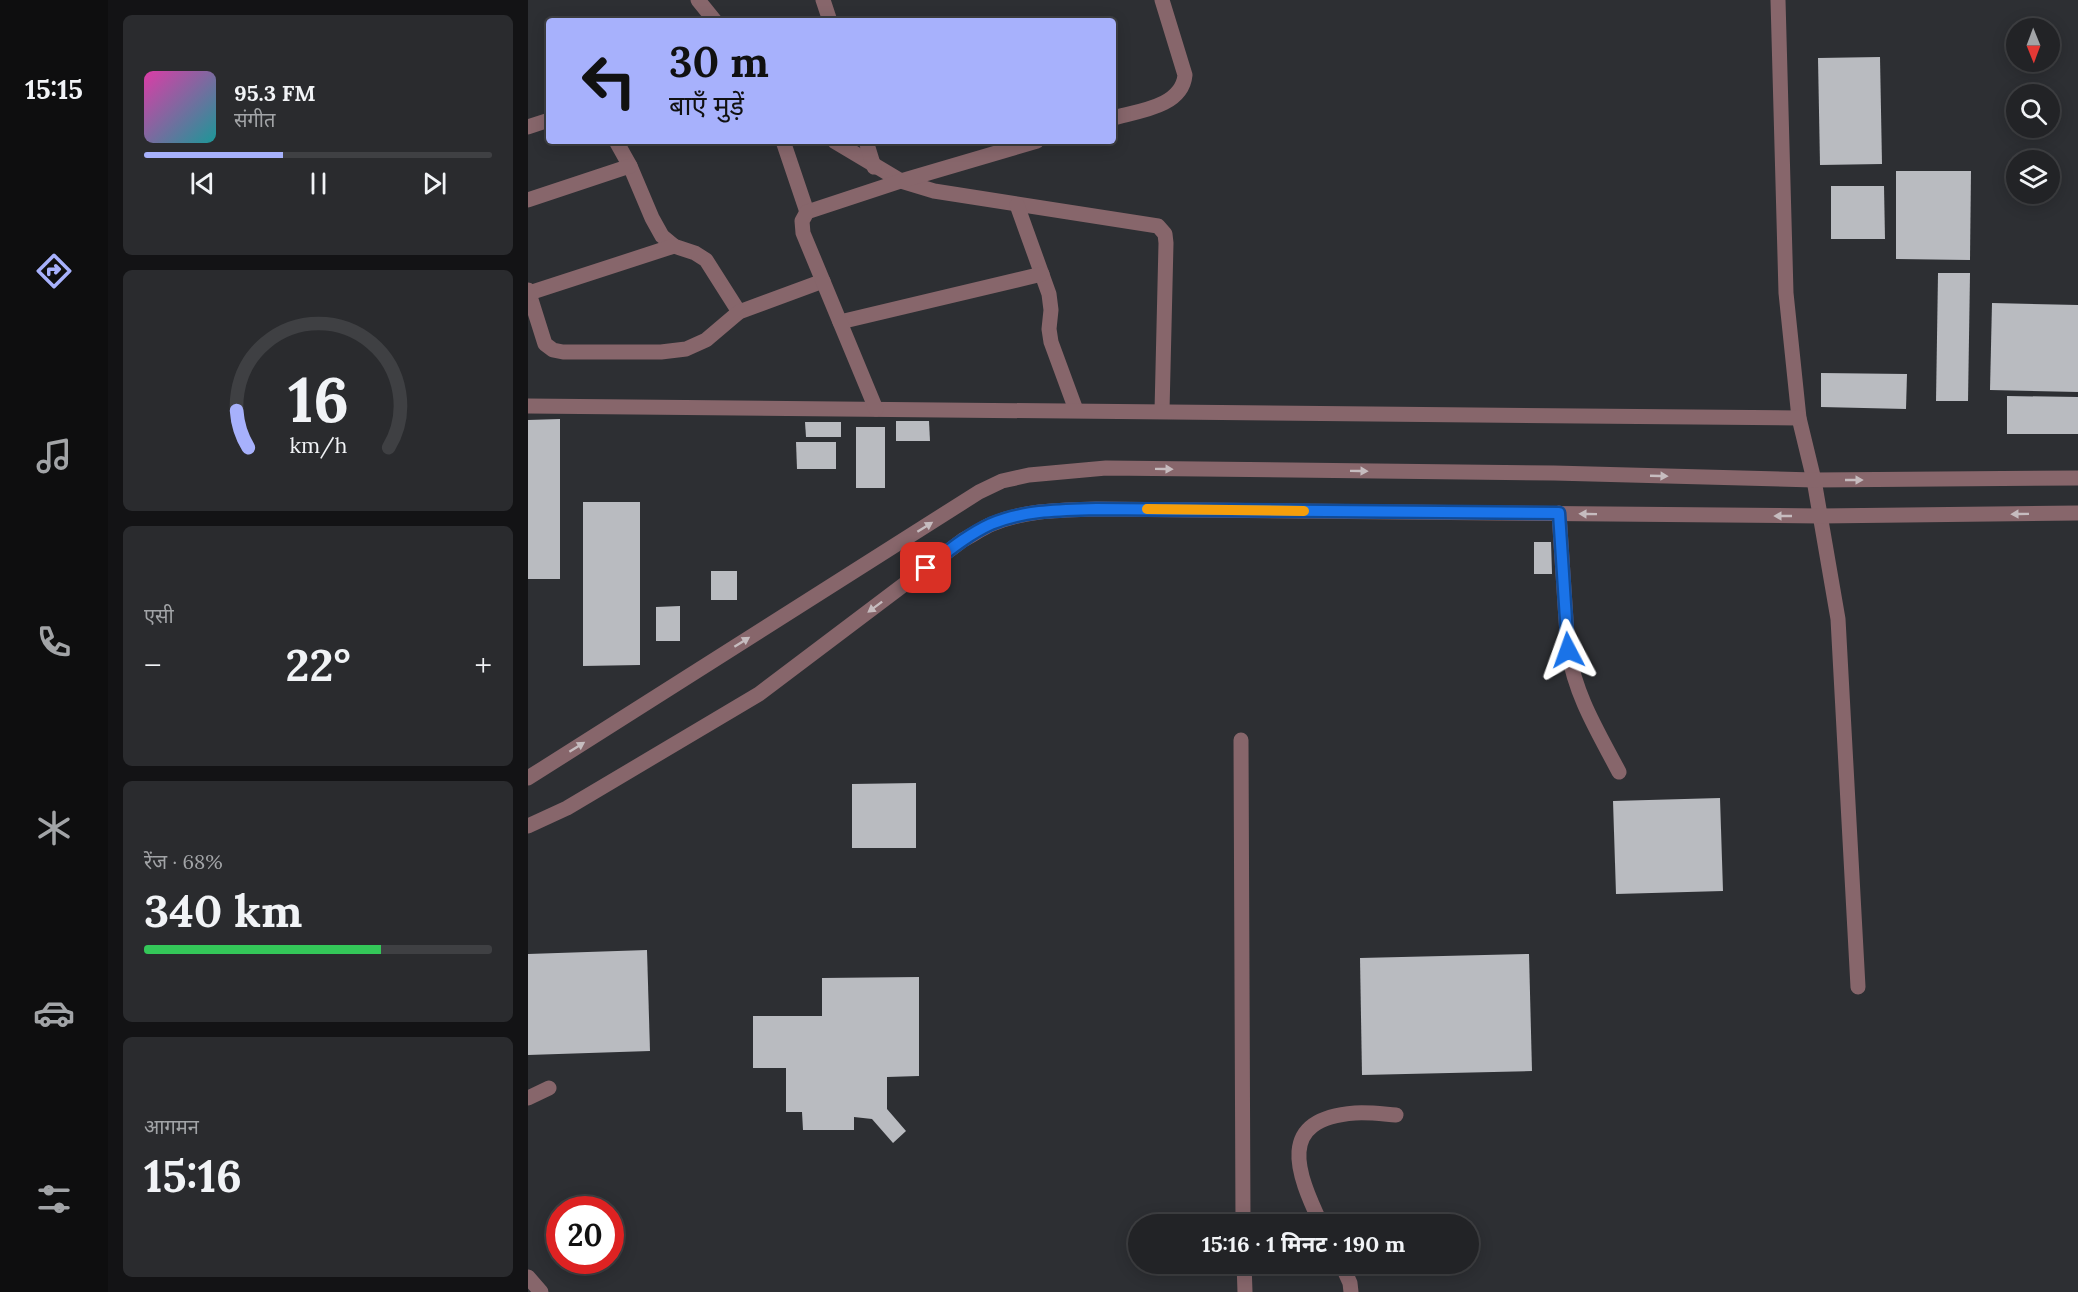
<!DOCTYPE html>
<html lang="hi">
<head>
<meta charset="utf-8">
<style>
  body { margin:0; font-family:Lora,"Noto Sans Devanagari",serif; background:#2a2b2e; color:#f1f3f6; height:100vh; display:flex; flex-direction:column; font-size:22px; white-space:nowrap }
  * { box-sizing:border-box; margin:0 }
  p { font-size:20px; color:#a2a4a7 }
  .icon { flex:none; width:33px; height:33px; fill:none; stroke:currentColor; stroke-width:2; stroke-linecap:round; stroke-linejoin:round }
  .map { position:relative; flex:1; overflow:hidden }
  .details { display:flex; flex-direction:column; gap:15px; padding:15px; background:#131315; width:420px }
  .details>* { flex:none }
  .guide { position:absolute; left:18px; top:18px; width:570px; height:126px; border-radius:6px; box-shadow:0 3px 15px #0003,0 0 0 2px #3f4043; background:#a7b1fc; color:#111; overflow:hidden }
  .needle { width:39px; rotate:179deg }
  .buttons { position:absolute; left:1478px; top:18px; display:grid; gap:12px }
  .buttons a { display:grid; place-items:center; width:54px; height:54px; border-radius:50%; background:#222326; box-shadow:0 3px 15px #0003,0 0 0 2px #3f4043; font-size:30px }
  .speed { position:absolute; left:18px; top:1196px; display:flex; gap:12px; font-size:30px; font-weight:700; text-align:center }
  .speed>* { display:grid; place-content:center; width:78px; height:78px; border-radius:50%; background:#222326; box-shadow:0 3px 15px #0003,0 0 0 2px #3f4043; line-height:1 }
  .speed .limit { border:9px solid #d22; background:#fff; color:#111 }
  .pin { position:absolute; display:grid; place-items:center; width:51px; height:51px; color:#fff; margin:-26px; border-radius:12px; box-shadow:0 3px 9px #0006 }
  .me { position:absolute; width:66px; margin:-33px; rotate:356deg; stroke-linejoin:round; filter:drop-shadow(0 0 4px #0008) }
  .turn { display:flex; align-items:center; gap:21px; height:126px; padding:0 24px; font-size:27px }
  .turn .icon { width:78px; height:78px; stroke-width:2.5 }
  .turn b { display:block; font-size:42px; line-height:51px }
  .big { font-size:45px; font-weight:700; line-height:1.1 }
  .details .card { flex:1; display:flex; flex-direction:column; justify-content:center; gap:9px; min-width:0; padding:0 21px; border-radius:9px; background:#2a2b2e }
  .details .dial { align-items:center; gap:0 }
  .dial svg { height:156px; overflow:visible; fill:none; stroke:#3f4043; stroke-width:7; stroke-linecap:round; text-anchor:middle }
  .dial text { fill:#f1f3f6; stroke:none }
  .song { display:flex; align-items:center; gap:18px }
  .cover { width:72px; height:72px; border-radius:9px; background:linear-gradient(135deg,hsl(320 70% 55%),hsl(180 70% 35%)) }
  .played { height:6px; border-radius:3px; background:linear-gradient(90deg,#a7b1fc 40%,#3f4043 40%) }
  .keys { display:flex; justify-content:space-around; direction:ltr }
  .heat { display:flex; justify-content:space-between; align-items:center; font-size:33px; direction:ltr }
  .charge { height:9px; border-radius:4px; background:linear-gradient(90deg,#34c759 68%,#3f4043 0) }
  .trip { position:absolute; left:600px; top:1214px; width:351px; height:60px; border-radius:30px; background:#222326; box-shadow:0 3px 15px #0003,0 0 0 2px #3f4043; font-weight:700; line-height:60px; text-align:center }
  main { display:flex; flex:1; min-height:0 }
  .tabs { display:flex; flex-direction:column; width:108px; justify-content:space-around; align-items:center; background:#0e0e0f; color:#a2a4a7 }
  .tabs .icon { width:42px; height:42px }
  .tabs .on { color:#a7b1fc }
  .tabs b { font-size:27px; color:#f1f3f6 }
  .map>svg:first-child { display:block }
</style>
</head>
<body>
<main>
<nav class="tabs">
<b>15:15</b>
<svg class="icon on" aria-label="directions" viewBox="0 0 24 24"><path d="M12 3l9 9-9 9-9-9zM9 14v-3h6M13 9l2 2-2 2"/></svg>
<svg class="icon" aria-label="music" viewBox="0 0 24 24"><path d="M9 18V5l10-2v13"/><circle cx="6" cy="18" r="3"/><circle cx="16" cy="16" r="3"/></svg>
<svg class="icon" aria-label="phone" viewBox="0 0 24 24"><path d="M5 4h4l2 5-3 2q2 4 5 5l2-3 5 2v4C11 20 4 13 5 4z"/></svg>
<svg class="icon" aria-label="climate" viewBox="0 0 24 24"><path d="M12 3v18M4 7l16 10M4 17L20 7"/></svg>
<svg class="icon" aria-label="car" viewBox="0 0 24 24"><path d="M5 17H2v-5l4-1 3-4h7l3 4 3 1v5h-3M9 17h6M6 11h13"/><circle cx="7" cy="17" r="2"/><circle cx="17" cy="17" r="2"/></svg>
<svg class="icon" aria-label="filters" viewBox="0 0 24 24"><path d="M4 7h16M4 17h16"/><circle cx="9" cy="7" r="2"/><circle cx="15" cy="17" r="2"/></svg>
</nav>
<section class="details">
<div class="card">
<div class="song"><i class="cover"></i><div><b>95.3 FM</b><p>संगीत</p></div></div>
<div class="played"></div>
<div class="keys"><svg class="icon" aria-label="previous" viewBox="0 0 24 24"><path d="M18 5L8 12l10 7zM5 5v14"/></svg><svg class="icon" aria-label="pause" viewBox="0 0 24 24"><path d="M8 5v14M16 5v14"/></svg><svg class="icon" aria-label="next" viewBox="0 0 24 24"><path d="M6 5l10 7-10 7zM19 5v14"/></svg></div>
</div>
<div class="card dial"><svg viewBox="0 0 100 80">
<path d="M14 69A42 42 0 1 1 86 69"/>
<path d="M14 69A42 42 0 0 1 8 50" stroke="#a7b1fc"/>
<text x="50" y="56" font-size="32" font-weight="700">16</text>
<text x="50" y="72" font-size="11">km/h</text>
</svg></div>
<div class="card"><p>एसी</p>
<div class="heat"><a>−</a><b class="big">22°</b><a>+</a></div>
</div>
<div class="card"><p>रेंज · 68%</p><b class="big">340 km</b><div class="charge"></div></div>
<div class="card"><p>आगमन</p><b class="big">15:16</b></div>
</section>
<div class="map">
<svg width="1550" height="1292" viewBox="0 0 1550 1292">
  <rect width="100%" height="100%" fill="#2d2f33"/>
  <!-- building -->
  <g fill="#b9bbc0">
    <polygon points="1352,57 1354,164 1292,165 1290,58"/>
    <polygon points="1368,171 1443,171 1442,260 1368,259"/>
    <polygon points="1303,186 1356,186 1357,239 1303,239"/>
    <polygon points="1410,273 1442,273 1440,401 1408,401"/>
    <polygon points="1464,303 1550,305 1550,392 1462,390"/>
    <polygon points="1293,373 1379,374 1378,409 1293,407"/>
    <polygon points="1479,396 1550,397 1550,434 1479,434"/>
    <polygon points="32,419 32,579 0,579 0,420"/>
    <polygon points="368,421 401,421 402,441 368,441"/>
    <polygon points="277,422 313,422 313,437 278,437"/>
    <rect x="328" y="427" width="29" height="61"/>
    <polygon points="268,442 308,442 308,469 269,469"/>
    <polygon points="55,502 112,502 112,665 55,666"/>
    <polygon points="1006,542 1023,542 1024,574 1006,574"/>
    <rect x="183" y="571" width="26" height="29"/>
    <polygon points="152,606 152,641 128,641 128,607"/>
    <polygon points="388,783 388,848 324,848 324,784"/>
    <polygon points="1192,798 1195,891 1088,894 1085,801"/>
    <polygon points="119,950 122,1051 0,1055 0,954"/>
    <polygon points="1001,954 1004,1071 834,1075 832,958"/>
    <polygon points="391,977 391,1076 359,1077 359,1109 378,1131 365,1143 344,1119 326,1117 326,1130 275,1130 274,1112 258,1112 258,1068 225,1068 225,1016 294,1016 294,978"/>
  </g>
  <g fill="none" stroke-linecap="round" stroke-linejoin="round">
    <!-- service -->
    <g stroke="#87666b" stroke-width="15">
      <polyline points="1286,480 1310,619 1330,987"/>
      <path d="M1031 513 1040 650C1048 697 1069 730 1091 772"/>
      <polyline points="0,1098 21,1088"/>
      <path d="M793 1224C769 1173 747 1119 827 1113 840 1112 855 1114 868 1115"/>
      <polyline points="813,1263 822,1283 823,1292"/>
      <polyline points="0,1277 13,1292"/>
    </g>
    <!-- minor -->
    <g stroke="#87666b" stroke-width="15">
      <polyline points="170,0 187,21"/>
      <polyline points="295,0 302,21"/>
      <polyline points="1250,0 1258,293 1271,418 1286,480"/>
      <path d="M585 118C610 111 654 107 657 75L634 0"/>
      <polyline points="0,127 21,120"/>
      <polyline points="88,141 102,166 124,218 134,236 146,246 167,253 178,260 211,312"/>
      <polyline points="255,141 279,212"/>
      <polyline points="306,141 373,181 406,191 630,226 637,234 638,243 634,411"/>
      <polyline points="338,141 346,167"/>
      <polyline points="0,200 102,166"/>
      <polyline points="489,205 521,294 523,310 521,329 523,342 548,410"/>
      <polyline points="0,290 17,344 25,350 35,352 133,352 158,349 178,340 211,312 295,281"/>
      <polyline points="1,293 146,246"/>
      <polyline points="312,322 514,274"/>
      <polyline points="0,406 1271,418"/>
      <polyline points="348,409 275,233 274,221 279,212 373,181 509,141"/>
      <polyline points="713,740 715,1224"/>
      <polyline points="716,1263 717,1292"/>
    </g>
    <!-- tertiary -->
    <g stroke="#87666b" stroke-width="15">
      <polyline points="0,778 451,492 474,481 501,475 578,468 1026,473 1286,480 1550,478"/>
      <path d="M0 826 39 808 231 694 435 540C445 535 454 528 464 524 497 510 533 510 568 509L1292 516 1550 513"/>
    </g>
  </g>
  <!-- one-way arrows -->
  <defs><path id="oneway-solid" d="M-6-.8H1V-3.2L6.5 0L1 3.2V.8H-6Z" transform="scale(1.5)"/></defs>
  <g fill="#c6bcbf">
    <use href="#oneway-solid" transform="translate(636 469) rotate(1)"/>
    <use href="#oneway-solid" transform="translate(831 471) rotate(1)"/>
    <use href="#oneway-solid" transform="translate(1131 476) rotate(2)"/>
    <use href="#oneway-solid" transform="translate(1326 480)"/>
    <use href="#oneway-solid" transform="translate(1060 514) rotate(-179)"/>
    <use href="#oneway-solid" transform="translate(1492 514) rotate(179)"/>
    <use href="#oneway-solid" transform="translate(1255 516) rotate(-180)"/>
    <use href="#oneway-solid" transform="translate(397 527) rotate(-32)"/>
    <use href="#oneway-solid" transform="translate(347 607) rotate(143)"/>
    <use href="#oneway-solid" transform="translate(214 642) rotate(-32)"/>
    <use href="#oneway-solid" transform="translate(49 747) rotate(-32)"/>
  </g>
  <g fill="none" stroke-linecap="round" stroke-linejoin="round">
    <!-- route casing -->
    <g stroke="#114b97" stroke-width="15">
      <path id="route" d="M398 568C419 552 439 535 463 524 496 510 533 510 568 509L1031 513 1040 650"/>
    </g>
    <!-- route -->
    <use href="#route" stroke="#1a73e8" stroke-width="10"/>
    <!-- slow -->
    <polyline stroke="#f59e0b" stroke-width="10" points="619,509 776,511"/>
  </g>
</svg>
<div class="buttons">
<a><svg class="needle" viewBox="-14 -14 28 28"><path d="M0-13l5 13h-10z" fill="#e53935"/><path d="M0 13l5-13h-10z" fill="#a2a4a7"/></svg></a>
<a><svg class="icon" aria-label="search" viewBox="0 0 24 24"><circle cx="10" cy="10" r="6"/><path d="M15 15l6 6"/></svg></a>
<a><svg class="icon" aria-label="layers" viewBox="0 0 24 24"><path d="M12 4l9 5-9 5-9-5zM3 14l9 5 9-5"/></svg></a>
</div>
<div class="speed"><div class="limit">20</div></div>
<div class="pin" style="left:398px;top:568px;background:#d93025"><svg class="icon" aria-label="arrive" viewBox="0 0 24 24"><path d="M6 21V4h12l-3 4 3 4H6"/></svg></div>
<svg class="me" style="left:1040px;top:650px" viewBox="-20 -20 40 40"><path d="M0-17L14 15 0 8-14 15z" fill="#1a73e8" stroke="#fff" stroke-width="4"/></svg>
<div class="trip">15:16 · 1 मिनट · 190 m</div>
<div class="guide">
<div class="turn"><svg class="icon" aria-label="left" viewBox="0 0 24 24"><path d="M17 20v-9H6M10 6l-5 5 5 5"/></svg><div><b>30 m</b>बाएँ मुड़ें</div></div>
</div>
</div>
</main>
</body>
</html>
